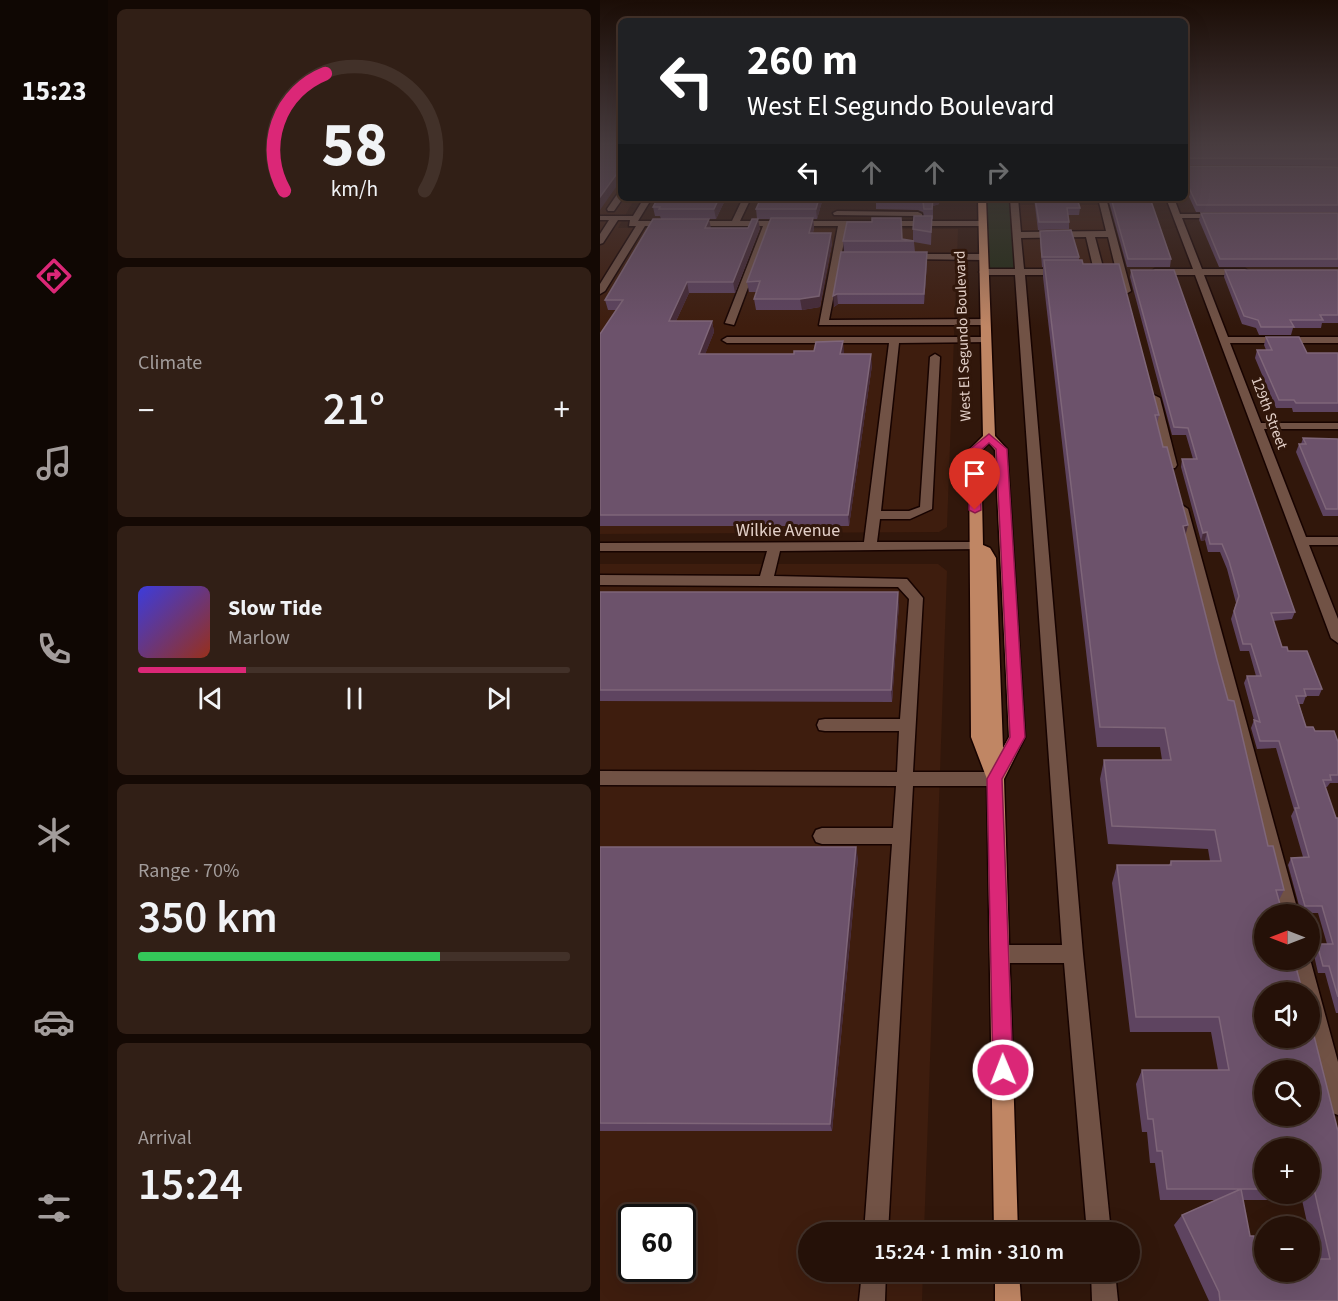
<!DOCTYPE html>
<html lang="en">
<head>
<meta charset="utf-8">
<style>
  body { margin:0; font-family:"Source Sans 3",sans-serif; background:#311f16; color:#f1f3f6; height:100vh; display:flex; flex-direction:column; font-size:22px; white-space:nowrap }
  * { box-sizing:border-box; margin:0 }
  p { font-size:20px; color:#a39d9c }
  .icon { flex:none; width:33px; height:33px; fill:none; stroke:currentColor; stroke-width:2; stroke-linecap:round; stroke-linejoin:round }
  .map { position:relative; flex:1; overflow:hidden }
  .drawer { display:flex; flex-direction:column; gap:9px; padding:9px; background:#140904; width:492px }
  .drawer>* { flex:none }
  .banner { position:absolute; left:18px; top:18px; width:570px; height:183px; border-radius:9px; box-shadow:0 6px 24px #0002,0 0 0 2px #423129; background:#202124; color:#fff; overflow:hidden }
  .needle { width:39px; rotate:270deg }
  .tools { position:absolute; left:654px; top:904px; display:grid; gap:12px }
  .tools a { display:grid; place-items:center; width:66px; height:66px; border-radius:50%; background:#251108; box-shadow:0 6px 24px #0002,0 0 0 2px #423129; font-size:30px }
  .speed { position:absolute; left:18px; top:1204px; display:flex; gap:12px; font-size:30px; font-weight:700; text-align:center }
  .speed>* { display:grid; place-content:center; width:78px; height:78px; border-radius:50%; background:#251108; box-shadow:0 6px 24px #0002,0 0 0 2px #423129; line-height:1 }
  .speed .limit { border:3px solid #111; border-radius:9px; background:#fff; color:#111 }
  .pin { position:absolute; display:grid; place-items:center; width:51px; height:51px; color:#fff; margin:-62px -26px; border-radius:50% 50% 50% 0; rotate:-45deg; box-shadow:0 0 6px #0007 }
  .pin .icon { rotate:45deg }
  .me { position:absolute; width:66px; margin:-33px; rotate:359deg; stroke-linejoin:round; filter:drop-shadow(0 0 4px #0008) }
  .turn { display:flex; align-items:center; gap:21px; height:126px; padding:0 30px; font-size:27px }
  .turn .icon { width:78px; height:78px; stroke-width:2.5 }
  .turn b { display:block; font-size:42px; line-height:51px }
  .lanes { display:flex; align-items:center; height:57px; padding:0 30px; background:#0003; justify-content:center; gap:30px; direction:ltr }
  .lanes .off { opacity:.35 }
  .big { font-size:45px; font-weight:600; line-height:1.1 }
  .drawer .tile { flex:1; display:flex; flex-direction:column; justify-content:center; gap:9px; min-width:0; padding:0 21px; border-radius:9px; background:#311f16 }
  .drawer .dial { align-items:center; gap:0 }
  .dial svg { height:156px; overflow:visible; fill:none; stroke:#423129; stroke-width:7; stroke-linecap:round; text-anchor:middle }
  .dial text { fill:#f1f3f6; stroke:none }
  .song { display:flex; align-items:center; gap:18px }
  .cover { width:72px; height:72px; border-radius:9px; background:linear-gradient(135deg,hsl(240 70% 55%),hsl(10 70% 35%)) }
  .played { height:6px; border-radius:3px; background:linear-gradient(90deg,#db2777 25%,#423129 25%) }
  .keys { display:flex; justify-content:space-around; direction:ltr }
  .heat { display:flex; justify-content:space-between; align-items:center; font-size:33px; direction:ltr }
  .charge { height:9px; border-radius:4px; background:linear-gradient(90deg,#34c759 70%,#423129 0) }
  .trip { position:absolute; left:198px; top:1222px; width:342px; height:60px; border-radius:30px; background:#251108; box-shadow:0 6px 24px #0002,0 0 0 2px #423129; font-weight:600; line-height:60px; text-align:center }
  main { display:flex; flex:1; min-height:0 }
  .menu { display:flex; flex-direction:column; width:108px; justify-content:space-around; align-items:center; background:#0f0703; color:#a39d9c }
  .menu .icon { width:42px; height:42px }
  .menu .selected { color:#db2777 }
  .menu b { font-size:27px; color:#f1f3f6 }
  .map>svg:first-child { display:block }
</style>
</head>
<body>
<main>
<nav class="menu">
<b>15:23</b>
<svg class="icon selected" aria-label="directions" viewBox="0 0 24 24"><path d="M12 3l9 9-9 9-9-9zM9 14v-3h6M13 9l2 2-2 2"/></svg>
<svg class="icon" aria-label="music" viewBox="0 0 24 24"><path d="M9 18V5l10-2v13"/><circle cx="6" cy="18" r="3"/><circle cx="16" cy="16" r="3"/></svg>
<svg class="icon" aria-label="phone" viewBox="0 0 24 24"><path d="M5 4h4l2 5-3 2q2 4 5 5l2-3 5 2v4C11 20 4 13 5 4z"/></svg>
<svg class="icon" aria-label="climate" viewBox="0 0 24 24"><path d="M12 3v18M4 7l16 10M4 17L20 7"/></svg>
<svg class="icon" aria-label="car" viewBox="0 0 24 24"><path d="M5 17H2v-5l4-1 3-4h7l3 4 3 1v5h-3M9 17h6M6 11h13"/><circle cx="7" cy="17" r="2"/><circle cx="17" cy="17" r="2"/></svg>
<svg class="icon" aria-label="filters" viewBox="0 0 24 24"><path d="M4 7h16M4 17h16"/><circle cx="9" cy="7" r="2"/><circle cx="15" cy="17" r="2"/></svg>
</nav>
<section class="drawer">
<div class="tile dial"><svg viewBox="0 0 100 80">
<path d="M14 69A42 42 0 1 1 86 69"/>
<path d="M14 69A42 42 0 0 1 35 9" stroke="#db2777"/>
<text x="50" y="56" font-size="32" font-weight="700">58</text>
<text x="50" y="72" font-size="11">km/h</text>
</svg></div>
<div class="tile"><p>Climate</p>
<div class="heat"><a>−</a><b class="big">21°</b><a>+</a></div>
</div>
<div class="tile">
<div class="song"><i class="cover"></i><div><b>Slow Tide</b><p>Marlow</p></div></div>
<div class="played"></div>
<div class="keys"><svg class="icon" aria-label="previous" viewBox="0 0 24 24"><path d="M18 5L8 12l10 7zM5 5v14"/></svg><svg class="icon" aria-label="pause" viewBox="0 0 24 24"><path d="M8 5v14M16 5v14"/></svg><svg class="icon" aria-label="next" viewBox="0 0 24 24"><path d="M6 5l10 7-10 7zM19 5v14"/></svg></div>
</div>
<div class="tile"><p>Range · 70%</p><b class="big">350 km</b><div class="charge"></div></div>
<div class="tile"><p>Arrival</p><b class="big">15:24</b></div>
</section>
<div class="map">
<svg width="738" height="1301" viewBox="0 0 738 1301">
  <rect width="100%" height="100%" fill="#31170b"/>
  <!-- built -->
  <g fill="#3e1d0e" fill-rule="evenodd">
    <polygon points="0,144 21,144 21,198 35,198 18,228 358,229 347,527 339,532 0,534"/>
    <polygon points="415,205 503,205 521,272 418,272"/>
    <path d="M0 564H338L347 571 324 1233H208V1272H323L322 1301H0ZM32 1218H82V1269H32Z"/>
  </g>
  <!-- green -->
  <polygon fill="#232d17" points="382,198 414,198 418,272 384,272"/>
  <g fill="none" stroke-linecap="round" stroke-linejoin="round">
    <!-- minor casing -->
    <g stroke="#170300" stroke-width="3">
      <g id="minor">
        <polygon points="18,193 21,193 23,198 14,211 8,211 7,209"/>
        <polygon points="44,198 52,198 38,221 132,221 143,198 151,198 140,221 314,221 314,216 234,215 233,213 237,211 318,212 322,214 322,221 385,221 386,223 382,226 247,226 229,320 385,319 390,322 385,325 219,325 238,226 171,226 134,325 125,323 163,226 45,226 5,291 0,294 0,284 36,226 29,226 30,220 18,220 3,243 0,244 0,234 9,220 0,220 0,216 33,216"/>
        <polygon points="410,198 418,198 421,232 506,231 498,198 506,198 531,291 526,294 521,291 508,237 495,237 504,271 499,274 494,271 486,237 421,238 424,269 462,269 467,272 462,275 425,275 483,954 511,1233 487,1233 464,963 400,963 393,961 390,954 393,947 400,945 462,945 415,275 384,275 379,272 384,269 415,269"/>
        <polygon points="566,198 574,198 580,214 620,214 624,216 620,218 582,218 602,269 645,269 650,272 645,275 604,275 628,337 738,337 738,343 630,343 661,423 738,423 738,429 664,429 706,537 738,537 738,545 709,545 738,619 738,643 731,638 595,275 555,275 550,272 555,269 593,269"/>
        <polygon points="308,254 383,254 387,257 383,260 305,259 304,257"/>
        <polygon points="386,337 390,338 390,342 299,343 281,511 309,511 320,507 330,357 335,354 340,357 332,509 310,519 280,519 277,542 375,542 382,546 380,549 180,551 174,576 307,579 323,598 313,772 395,772 401,774 403,779 401,784 395,786 313,786 288,1233 264,1233 292,844 222,844 216,842 213,836 216,830 222,828 293,828 296,786 0,785 0,771 297,772 299,731 225,731 219,730 217,725 219,720 225,719 300,719 309,599 298,587 0,585 0,575 160,576 167,551 0,551 0,543 264,542 289,343 127,343 122,340 127,337"/>
        <polygon points="554,395 560,398 577,465 575,468 567,468 565,465 548,398"/>
        <polygon points="582,505 588,509 699,915 679,915 576,509"/>
        <polygon points="710,959 738,1062 738,1115 730,1112 727,1104 710,1034 710,993 699,993 690,960"/>
        <polygon points="262,1272 286,1272 285,1301 259,1301"/>
        <polygon points="491,1272 515,1272 518,1301 492,1301"/>
      </g>
    </g>
    <!-- major casing -->
    <g stroke="#170300" stroke-width="3">
      <g id="major">
        <path d="M378 198H386L395 436 407 449 425 737 404 779 418 1233H394L387 779 371 737 369 450 383 436ZM389 443 395 450 409 737 403 748 396 558 390 548 383 545 381 451Z"/>
        <polygon points="395,1272 419,1272 421,1301 395,1301"/>
      </g>
    </g>
    <!-- minor -->
    <use href="#minor" fill="#715245" fill-rule="evenodd"/>
    <!-- major -->
    <use href="#major" fill="#c08664" fill-rule="evenodd"/>
  </g>
  <!-- wall -->
  <g fill="#5e4460" fill-rule="evenodd">
    <polygon points="585,144 586,146 738,145 738,166 585,165 586,166 738,167 738,212 596,212 585,188"/>
    <polygon points="58,198 126,198 116,219 61,219 60,216 55,216 53,207"/>
    <polygon points="161,198 223,198 217,219 213,219 214,228 213,233 232,243 220,307 202,310 156,310 154,299 156,292 149,292 147,282 171,219 157,219 156,209"/>
    <polygon points="276,198 339,198 339,204 333,206 333,219 332,219 331,245 314,242 315,252 244,252 243,241 302,239 313,241 313,229 324,216 323,212 318,210 276,209"/>
    <polygon points="434,198 497,198 497,203 478,203 480,208 479,215 468,215 469,222 469,229 438,230"/>
    <polygon points="508,198 550,198 571,259 570,267 527,267"/>
    <polygon points="601,213 738,213 738,267 619,267 599,220"/>
    <polygon points="111,228 160,228 135,293 89,293 76,321 112,321 114,332 105,354 194,354 244,352 243,354 272,365 249,526 0,526 0,334 16,310 8,310 5,300"/>
    <path d="M440 231 479 257V260L483 264 559 415 557 424 563 447 588 525 585 535 617 660 668 846 684 890 679 900 710 1038 738 1301H609L574 1225 582 1215 615 1200H560L555 1163H550L547 1132H542L536 1084 542 1070H618L611 1032H530L512 883 517 865H569L571 861H610L608 849 508 844 500 779 504 760H562L560 747H497L443 277V267H442L440 241ZM664 1149H710V1194H664ZM643 1200H702L708 1227H710V1235L715 1259H658L650 1236Z"/>
    <polygon points="241,252 327,262 324,304 238,304 234,307"/>
    <polygon points="531,270 695,612 692,619 673,621 682,647 688,651 722,689 719,696 706,696 703,704 699,704 706,727 738,742 738,783 730,783 727,787 725,787 736,818 738,818 738,1013 736,1013 725,973 718,973 713,951 717,944 727,944 718,913 701,913 688,865 691,858 703,857 691,816 694,810 676,748 657,749 651,728 654,720 644,683 647,676 656,676 649,651 640,651 631,619 636,603 627,569 620,552 608,552 605,540 601,541 581,467 582,459 593,459 586,435 572,435 530,277"/>
    <polygon points="625,270 738,270 738,323 722,323 721,328 693,328 691,335 659,335 656,328 642,324 624,277"/>
    <polygon points="666,337 707,353 738,353 738,412 693,412 692,408 676,408 655,358 657,350 666,350 664,345"/>
    <polygon points="703,438 738,439 738,516 723,516 696,452 699,444 701,444"/>
    <polygon points="0,592 299,603 292,702 0,701"/>
    <polygon points="0,847 258,858 232,1131 0,1131"/>
  </g>
  <!-- shaded-wall -->
  <g fill="#462b39">
    <polygon points="21,168 21,180 0,210 0,197"/>
    <polygon points="119,198 126,198 116,219 114,209"/>
    <polygon points="219,198 223,198 217,219 216,209"/>
    <polygon points="333,198 339,198 339,204 333,206 333,219"/>
    <polygon points="213,218 214,228 210,243 209,233"/>
    <polygon points="109,219 111,228 105,228"/>
    <polygon points="158,219 160,228 135,293 133,282"/>
    <polygon points="231,233 232,243 220,307 202,310 200,299"/>
    <polygon points="327,252 327,262 324,304 324,294"/>
    <polygon points="87,282 89,293 71,332 69,321"/>
    <polygon points="237,294 238,304 234,307 233,296"/>
    <polygon points="112,321 114,332 101,365 99,354"/>
    <polygon points="243,341 244,352 242,365 240,354"/>
    <polygon points="271,354 272,365 249,526 248,515"/>
    <polygon points="588,525 583,545 583,526"/>
    <polygon points="607,532 605,540 601,541 603,533"/>
    <polygon points="298,592 299,603 292,702 291,690"/>
    <polygon points="256,847 258,858 232,1131 230,1124"/>
  </g>
  <!-- building -->
  <g fill="#6c526b" stroke="#7f6679" stroke-width="1.5" fill-rule="evenodd">
    <polygon points="0,144 21,144 21,168 0,197"/>
    <polygon points="585,144 586,146 738,145 738,159 586,158 585,159"/>
    <polygon points="585,164 586,166 738,167 738,205 597,205 585,179"/>
    <polygon points="58,198 119,198 114,209 59,209 60,207 53,207"/>
    <polygon points="161,198 219,198 216,209 156,209"/>
    <polygon points="276,198 333,198 332,209 324,209 323,202 318,200 276,199"/>
    <polygon points="435,198 477,198 480,208 467,208 469,222 439,222"/>
    <polygon points="511,198 550,198 571,259 528,259"/>
    <polygon points="601,213 738,213 738,259 620,259"/>
    <polygon points="314,216 332,216 331,232 313,229"/>
    <polygon points="171,218 213,218 209,233 231,233 219,296 200,299 154,299 160,281 147,282"/>
    <polygon points="272,218 301,218 302,239 314,241 243,241 247,222 272,222"/>
    <polygon points="53,219 109,219 105,228 148,228 152,219 158,219 133,282 87,282 69,321 112,321 99,354 194,354 194,351 214,351 216,342 243,341 240,354 271,354 248,515 0,515 0,334 23,300 5,300"/>
    <polygon points="471,230 479,257 442,257 440,231"/>
    <polygon points="241,252 327,252 324,294 237,294 233,296"/>
    <path d="M444 260H482L483 264H519L559 415H555L563 447H567L588 525 583 526 617 660 628 700 634 701 668 846H673L684 890H676L683 915H664V960H694L703 993H664V1038H710V1020L738 1131V1301H620L619 1292 582 1215 641 1189H567L562 1151H557L553 1119H548L542 1070H629L619 1017H536L517 865H571V861H621L615 830 512 826 504 760H571L565 728 500 727ZM664 1071H710V1116H664ZM664 1149H710V1189H714L730 1259H710V1272H664V1259H658L654 1236H650L641 1189H664Z"/>
    <polygon points="531,270 574,270 695,612 671,613 682,647 687,647 688,651 707,651 722,689 704,689 706,696 696,696 706,727 713,727 715,731 734,731 738,742 738,775 730,775 731,780 723,780 736,818 738,818 738,997 729,966 723,966 717,944 733,944 722,906 705,906 691,858 709,857 695,808 699,808 679,741 660,741 654,720 660,722 647,676 661,676 651,644 643,644 634,611 639,596 629,561 622,544 610,544 607,532 603,533 582,459 597,459 588,428 574,427"/>
    <polygon points="625,270 738,270 738,315 720,315 723,320 690,320 694,327 661,327 658,320 644,316"/>
    <polygon points="666,337 699,337 707,353 738,353 738,403 696,403 694,400 679,400 657,350 672,350"/>
    <polygon points="703,438 738,439 738,509 726,509 699,444 706,444"/>
    <polygon points="0,592 298,592 291,690 0,690"/>
    <polygon points="0,847 256,847 230,1124 0,1123"/>
  </g>
  <!-- sky -->
  <linearGradient id="sky" x2="0" y2="1"><stop stop-color="#1b0d06"/><stop offset="0.44" stop-color="#483c3f"/><stop offset="1" stop-color="#483c3f" stop-opacity="0"/></linearGradient>
  <rect width="738" height="327" fill="url(#sky)"/>
  <!-- route -->
  <polygon fill="#db2777" stroke="#8e194d" stroke-width="1.5" points="389,434 407,449 425,737 402,779 413,1070 410,1077 403,1080 396,1077 393,1070 387,779 410,737 396,449 389,443 380,451 381,510 375,513 369,510 369,450"/>
  <g text-anchor="middle" dominant-baseline="central" stroke-width="6" stroke-linejoin="round" paint-order="stroke">
    <!-- far-street labels -->
    <g font-size="15" fill="#e2cfc7" stroke="#31170b">
      <text transform="translate(363 336) rotate(-92)">West El Segundo Boulevard</text>
      <text transform="translate(669 413) rotate(69)">129th Street</text>
    </g>
    <!-- street labels -->
    <g font-size="18" fill="#e2cfc7" stroke="#31170b">
      <text x="188" y="530">Wilkie Avenue</text>
    </g>
  </g>
</svg>
<div class="tools">
<a><svg class="needle" viewBox="-14 -14 28 28"><path d="M0-13l5 13h-10z" fill="#e53935"/><path d="M0 13l5-13h-10z" fill="#a39d9c"/></svg></a>
<a><svg class="icon" aria-label="sound" viewBox="0 0 24 24"><path d="M4 9h4l5-4v14l-5-4H4zM17 9q2 3 0 6"/></svg></a>
<a><svg class="icon" aria-label="search" viewBox="0 0 24 24"><circle cx="10" cy="10" r="6"/><path d="M15 15l6 6"/></svg></a>
<a>+</a>
<a>−</a>
</div>
<div class="speed"><div class="limit">60</div></div>
<div class="pin" style="left:375px;top:510px;background:#d93025"><svg class="icon" aria-label="arrive" viewBox="0 0 24 24"><path d="M6 21V4h12l-3 4 3 4H6"/></svg></div>
<svg class="me" style="left:403px;top:1070px" viewBox="-20 -20 40 40"><circle r="17" fill="#db2777" stroke="#fff" stroke-width="3"/><path d="M0-11L8 9 0 5-8 9z" fill="#fff"/></svg>
<div class="trip">15:24 · 1 min · 310 m</div>
<div class="banner">
<div class="turn"><svg class="icon" aria-label="left" viewBox="0 0 24 24"><path d="M17 20v-9H6M10 6l-5 5 5 5"/></svg><div><b>260 m</b>West El Segundo Boulevard</div></div>
<div class="lanes"><svg class="icon" aria-label="left" viewBox="0 0 24 24"><path d="M17 20v-9H6M10 6l-5 5 5 5"/></svg><svg class="icon off" aria-label="ahead" viewBox="0 0 24 24"><path d="M12 20V5M6 11l6-6 6 6"/></svg><svg class="icon off" aria-label="ahead" viewBox="0 0 24 24"><path d="M12 20V5M6 11l6-6 6 6"/></svg><svg class="icon off" aria-label="right" viewBox="0 0 24 24"><path d="M7 20v-9h11M14 6l5 5-5 5"/></svg></div>
</div>
</div>
</main>
</body>
</html>
